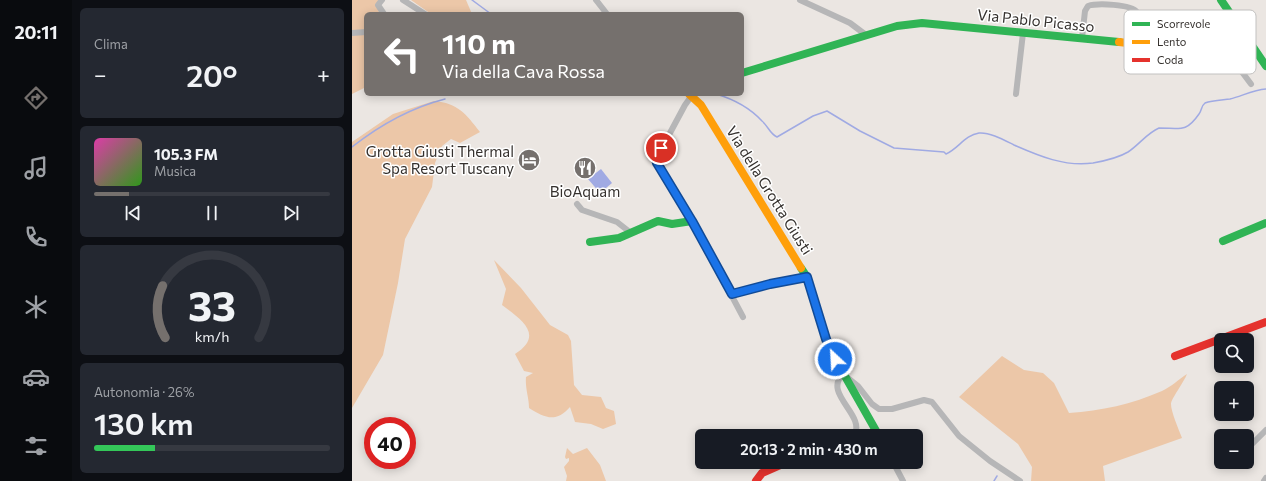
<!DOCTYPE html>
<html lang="it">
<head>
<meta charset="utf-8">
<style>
  body { margin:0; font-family:Commissioner,sans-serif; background:#242831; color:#f1f3f6; height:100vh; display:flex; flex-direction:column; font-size:15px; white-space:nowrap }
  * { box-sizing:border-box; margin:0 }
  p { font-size:13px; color:#9ea1a6 }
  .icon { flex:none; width:22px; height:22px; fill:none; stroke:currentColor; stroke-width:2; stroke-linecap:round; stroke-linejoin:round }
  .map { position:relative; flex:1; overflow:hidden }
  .panel { display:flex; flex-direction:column; gap:8px; padding:8px; background:#0d0f14; width:280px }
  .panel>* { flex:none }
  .banner { position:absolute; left:12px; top:12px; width:380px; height:84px; border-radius:6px; box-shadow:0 2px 10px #0003; background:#75706d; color:#fff; overflow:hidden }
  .buttons { position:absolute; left:862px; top:333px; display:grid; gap:8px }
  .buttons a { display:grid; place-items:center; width:40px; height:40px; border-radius:6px; background:#171b24; box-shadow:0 2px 10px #0003; font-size:20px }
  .speed { position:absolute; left:12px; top:417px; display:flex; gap:8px; font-size:20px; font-weight:700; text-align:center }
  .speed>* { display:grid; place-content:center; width:52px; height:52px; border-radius:50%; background:#171b24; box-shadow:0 2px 10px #0003; line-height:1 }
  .speed .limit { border:6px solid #d22; background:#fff; color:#111 }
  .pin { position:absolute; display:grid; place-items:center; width:34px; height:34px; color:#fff; margin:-17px; border:2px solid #fff; border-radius:50%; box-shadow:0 1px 4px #0007 }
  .me { position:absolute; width:44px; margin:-22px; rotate:335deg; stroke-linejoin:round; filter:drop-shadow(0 0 3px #0008) }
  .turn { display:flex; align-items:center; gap:14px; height:84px; padding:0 12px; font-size:18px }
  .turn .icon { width:52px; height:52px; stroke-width:2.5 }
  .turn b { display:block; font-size:28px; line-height:34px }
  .big { font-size:30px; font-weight:600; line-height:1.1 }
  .panel .widget { flex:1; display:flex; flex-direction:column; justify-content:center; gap:6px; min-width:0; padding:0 14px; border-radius:6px; background:#242831 }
  .panel .dial { align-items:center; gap:0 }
  .dial svg { height:104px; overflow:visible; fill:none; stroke:#363941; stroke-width:7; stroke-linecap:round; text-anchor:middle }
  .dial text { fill:#f1f3f6; stroke:none }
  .song { display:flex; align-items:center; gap:12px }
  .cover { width:48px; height:48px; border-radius:6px; background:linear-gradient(135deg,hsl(320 70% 55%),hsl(110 70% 35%)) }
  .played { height:4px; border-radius:2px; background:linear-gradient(90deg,#75706d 15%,#363941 15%) }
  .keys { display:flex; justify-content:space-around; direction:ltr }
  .heat { display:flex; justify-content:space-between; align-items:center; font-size:22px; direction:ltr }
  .charge { height:6px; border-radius:3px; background:linear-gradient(90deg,#34c759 26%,#363941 0) }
  .trip { position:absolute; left:343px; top:429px; width:228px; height:40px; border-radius:6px; background:#171b24; box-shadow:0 2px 10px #0003; font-weight:600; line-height:40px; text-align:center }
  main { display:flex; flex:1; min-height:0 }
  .dock { display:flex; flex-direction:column; width:72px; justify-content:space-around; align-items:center; background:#090b0e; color:#9ea1a6 }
  .dock .icon { width:28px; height:28px }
  .dock .current { color:#75706d }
  .dock b { font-size:18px; color:#f1f3f6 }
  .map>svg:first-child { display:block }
</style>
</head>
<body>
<main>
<nav class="dock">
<b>20:11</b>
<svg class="icon current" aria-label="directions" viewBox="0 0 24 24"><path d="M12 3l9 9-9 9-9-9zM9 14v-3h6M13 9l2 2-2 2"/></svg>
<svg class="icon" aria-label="music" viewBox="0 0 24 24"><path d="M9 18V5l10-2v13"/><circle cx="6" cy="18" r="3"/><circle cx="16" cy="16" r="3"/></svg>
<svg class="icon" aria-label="phone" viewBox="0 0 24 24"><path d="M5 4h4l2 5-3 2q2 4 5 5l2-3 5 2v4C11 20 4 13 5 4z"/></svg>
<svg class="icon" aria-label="climate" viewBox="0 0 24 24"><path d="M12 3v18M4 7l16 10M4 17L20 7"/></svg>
<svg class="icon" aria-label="car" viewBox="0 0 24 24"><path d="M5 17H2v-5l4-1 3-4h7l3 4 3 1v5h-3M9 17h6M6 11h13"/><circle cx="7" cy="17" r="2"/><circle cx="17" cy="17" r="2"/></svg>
<svg class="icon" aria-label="filters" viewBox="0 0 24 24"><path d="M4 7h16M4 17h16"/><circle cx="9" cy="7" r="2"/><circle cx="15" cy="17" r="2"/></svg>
</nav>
<section class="panel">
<div class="widget"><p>Clima</p>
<div class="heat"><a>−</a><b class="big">20°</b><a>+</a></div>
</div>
<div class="widget">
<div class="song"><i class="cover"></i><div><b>105.3 FM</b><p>Musica</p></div></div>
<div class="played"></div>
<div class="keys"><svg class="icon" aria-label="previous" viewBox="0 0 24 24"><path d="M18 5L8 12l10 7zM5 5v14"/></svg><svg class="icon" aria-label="pause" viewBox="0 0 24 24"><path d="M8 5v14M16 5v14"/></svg><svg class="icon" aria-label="next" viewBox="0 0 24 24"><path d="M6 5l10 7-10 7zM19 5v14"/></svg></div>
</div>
<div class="widget dial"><svg viewBox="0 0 100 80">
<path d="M14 69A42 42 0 1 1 86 69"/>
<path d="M14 69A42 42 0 0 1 12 29" stroke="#75706d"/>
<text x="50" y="56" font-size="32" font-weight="700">33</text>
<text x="50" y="72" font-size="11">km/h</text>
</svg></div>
<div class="widget"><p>Autonomia · 26%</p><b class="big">130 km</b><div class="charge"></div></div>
</section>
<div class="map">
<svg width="914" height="481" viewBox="0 0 914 481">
  <rect width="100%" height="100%" fill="#ebe6e2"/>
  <!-- green -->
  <g fill="#ecc7a8">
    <polygon points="0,0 26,0 27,14 14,14 14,87 0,94"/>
    <polygon points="59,0 114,0 120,14 79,14"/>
    <path d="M82 101C106 103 114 114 128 132L108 143 99 139 90 146 83 163 80 187 53 239 46 283 31 355 0 408V142L41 114Z"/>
    <path d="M142 260 169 288 198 325 216 335 219 341 222 385 230 395 249 397 254 408 262 411 264 424 251 429 239 424 223 422 218 407C204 423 193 418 177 408 177 397 173 389 174 377L181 373 172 371 163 354C193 335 169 319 150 305L154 289Z"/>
    <path d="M650 356 672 370 691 373 702 383 717 413C749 411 780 404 810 391 819 387 827 379 835 374 832 382 819 399 819 404 819 412 827 430 830 438L751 466 753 481H679L680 467 666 444 607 397Z"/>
    <polygon points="215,448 221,454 235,448 248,465 254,481 214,481 215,476 212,467 217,461 217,458 214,459 213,457"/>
  </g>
  <!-- water -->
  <polygon fill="#a0aae3" points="249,169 260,183 248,193 236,179"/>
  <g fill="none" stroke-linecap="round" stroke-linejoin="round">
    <!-- stream -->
    <g stroke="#a0aae3" stroke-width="1.5">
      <polyline points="120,0 139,14"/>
      <path d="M364 94C381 99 398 108 410 121 416 126 418 134 425 137L461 116 475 111 508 131 542 148 592 152 594 154C606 149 613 135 627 133 638 132 652 140 662 145 687 156 713 167 741 163 752 161 766 158 776 152 787 145 795 133 807 128 828 128 834 133 847 114 850 110 849 106 853 103 860 100 870 100 878 99 890 96 901 90 914 89"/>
      <path d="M0 147C28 125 58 108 93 99"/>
      <polyline points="642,481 645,476"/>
    </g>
    <!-- street -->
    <g stroke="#b6b6b7" stroke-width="6">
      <polyline points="30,0 26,5 32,14"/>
      <polyline points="51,0 73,14"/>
      <polyline points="244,0 255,14"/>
      <polyline points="448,0 498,23 514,35"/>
      <polyline points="807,19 811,43"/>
      <polyline points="0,33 14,32"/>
      <polyline points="790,33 809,33"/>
      <path d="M730 38 733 11 736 6C745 3 779 4 785 12L793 45"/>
      <polyline points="817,42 823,64 869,67 878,62 886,51 897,42"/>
      <polyline points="881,60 899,84"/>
      <polyline points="341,94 333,105 304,159 340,221 391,317"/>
      <polyline points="664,94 671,33"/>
      <polyline points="225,204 230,210 265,222 279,233"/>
      <polyline points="380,294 455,277"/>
      <path d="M502 436C515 415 470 394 491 374L506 386 520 404 527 409H540L572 400 580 402 607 436 638 461 668 481"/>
      <polyline points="895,449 914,430"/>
      <polyline points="541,462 551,481"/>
      <polyline points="912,481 914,478"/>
    </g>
    <!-- fast -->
    <g stroke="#30b455" stroke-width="8">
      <polyline points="869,0 914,66"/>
      <polyline points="390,73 545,26 570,23 767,42"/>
      <polyline points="871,241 914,223"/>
      <polyline points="238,242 267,238 306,221 320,224 340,221"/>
      <polyline points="449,268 455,277 477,348 527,436"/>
    </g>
    <!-- slow -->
    <g stroke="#ff9f0a" stroke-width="8">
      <polyline points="767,42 793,45 836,38 882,20"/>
      <polyline points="337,94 349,105 449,268"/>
    </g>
    <!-- jam -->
    <g stroke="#e5322d" stroke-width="8">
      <polyline points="823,356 914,322"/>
      <polyline points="404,481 410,473 435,462"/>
    </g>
  </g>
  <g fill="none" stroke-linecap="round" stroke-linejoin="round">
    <!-- route casing -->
    <g stroke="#114b97" stroke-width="10">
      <polyline id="route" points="309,148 304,159 305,163 340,221 380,294 418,284 455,277 474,339 483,359"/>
    </g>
    <!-- route -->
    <use href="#route" stroke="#1a73e8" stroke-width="7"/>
  </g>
  <!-- icons -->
  <defs>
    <g id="hotel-disc" transform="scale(1.15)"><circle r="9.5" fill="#75706d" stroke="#fff"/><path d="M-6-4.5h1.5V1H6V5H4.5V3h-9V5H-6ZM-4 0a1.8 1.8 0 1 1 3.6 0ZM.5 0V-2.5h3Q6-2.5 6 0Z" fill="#fff"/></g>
    <g id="restaurant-disc" transform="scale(1.15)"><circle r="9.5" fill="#75706d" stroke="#fff"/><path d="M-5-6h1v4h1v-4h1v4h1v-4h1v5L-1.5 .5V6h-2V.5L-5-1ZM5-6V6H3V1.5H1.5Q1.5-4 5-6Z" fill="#fff"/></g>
  </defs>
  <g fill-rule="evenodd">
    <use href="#hotel-disc" x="177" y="160"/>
    <use href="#restaurant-disc" x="233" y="168"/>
  </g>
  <g text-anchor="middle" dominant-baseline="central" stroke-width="3" stroke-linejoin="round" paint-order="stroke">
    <!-- street labels -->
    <g font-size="15" fill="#35312e" stroke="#fff">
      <text transform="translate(684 20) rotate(6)">Via Pablo Picasso</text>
      <text transform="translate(418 190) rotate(58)">Via della Grotta Giusti</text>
    </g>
    <!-- poi labels -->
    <g font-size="15" fill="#35312e" stroke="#fff" text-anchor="end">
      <text x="162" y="151">Grotta Giusti Thermal<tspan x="162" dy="17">Spa Resort Tuscany</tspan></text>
      <text x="233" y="191" text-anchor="middle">BioAquam</text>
    </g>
  </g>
  <!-- legend -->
  <rect x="772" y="10" width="132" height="64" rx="6" fill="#fff" stroke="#c2c1c0" stroke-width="1"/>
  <rect x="780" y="22" width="18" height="4" fill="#30b455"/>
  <rect x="780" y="40" width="18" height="4" fill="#ff9f0a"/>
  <rect x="780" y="58" width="18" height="4" fill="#e5322d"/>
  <g font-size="11" fill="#35312e">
    <text x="805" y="28">Scorrevole</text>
    <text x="805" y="46">Lento</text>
    <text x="805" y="64">Coda</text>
  </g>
</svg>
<div class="buttons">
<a><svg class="icon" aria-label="search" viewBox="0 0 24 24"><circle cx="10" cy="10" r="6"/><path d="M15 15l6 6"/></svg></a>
<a>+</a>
<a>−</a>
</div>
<div class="speed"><div class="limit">40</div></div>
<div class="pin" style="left:309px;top:148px;background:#d93025"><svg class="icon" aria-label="arrive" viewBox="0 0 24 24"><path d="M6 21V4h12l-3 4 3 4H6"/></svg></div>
<svg class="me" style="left:483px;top:359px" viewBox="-20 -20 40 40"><circle r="17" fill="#1a73e8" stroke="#fff" stroke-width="3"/><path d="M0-11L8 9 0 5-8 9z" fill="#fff"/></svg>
<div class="trip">20:13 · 2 min · 430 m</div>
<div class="banner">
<div class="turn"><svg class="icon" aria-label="left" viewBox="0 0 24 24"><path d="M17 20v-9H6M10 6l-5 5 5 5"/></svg><div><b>110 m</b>Via della Cava Rossa</div></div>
</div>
</div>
</main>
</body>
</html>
